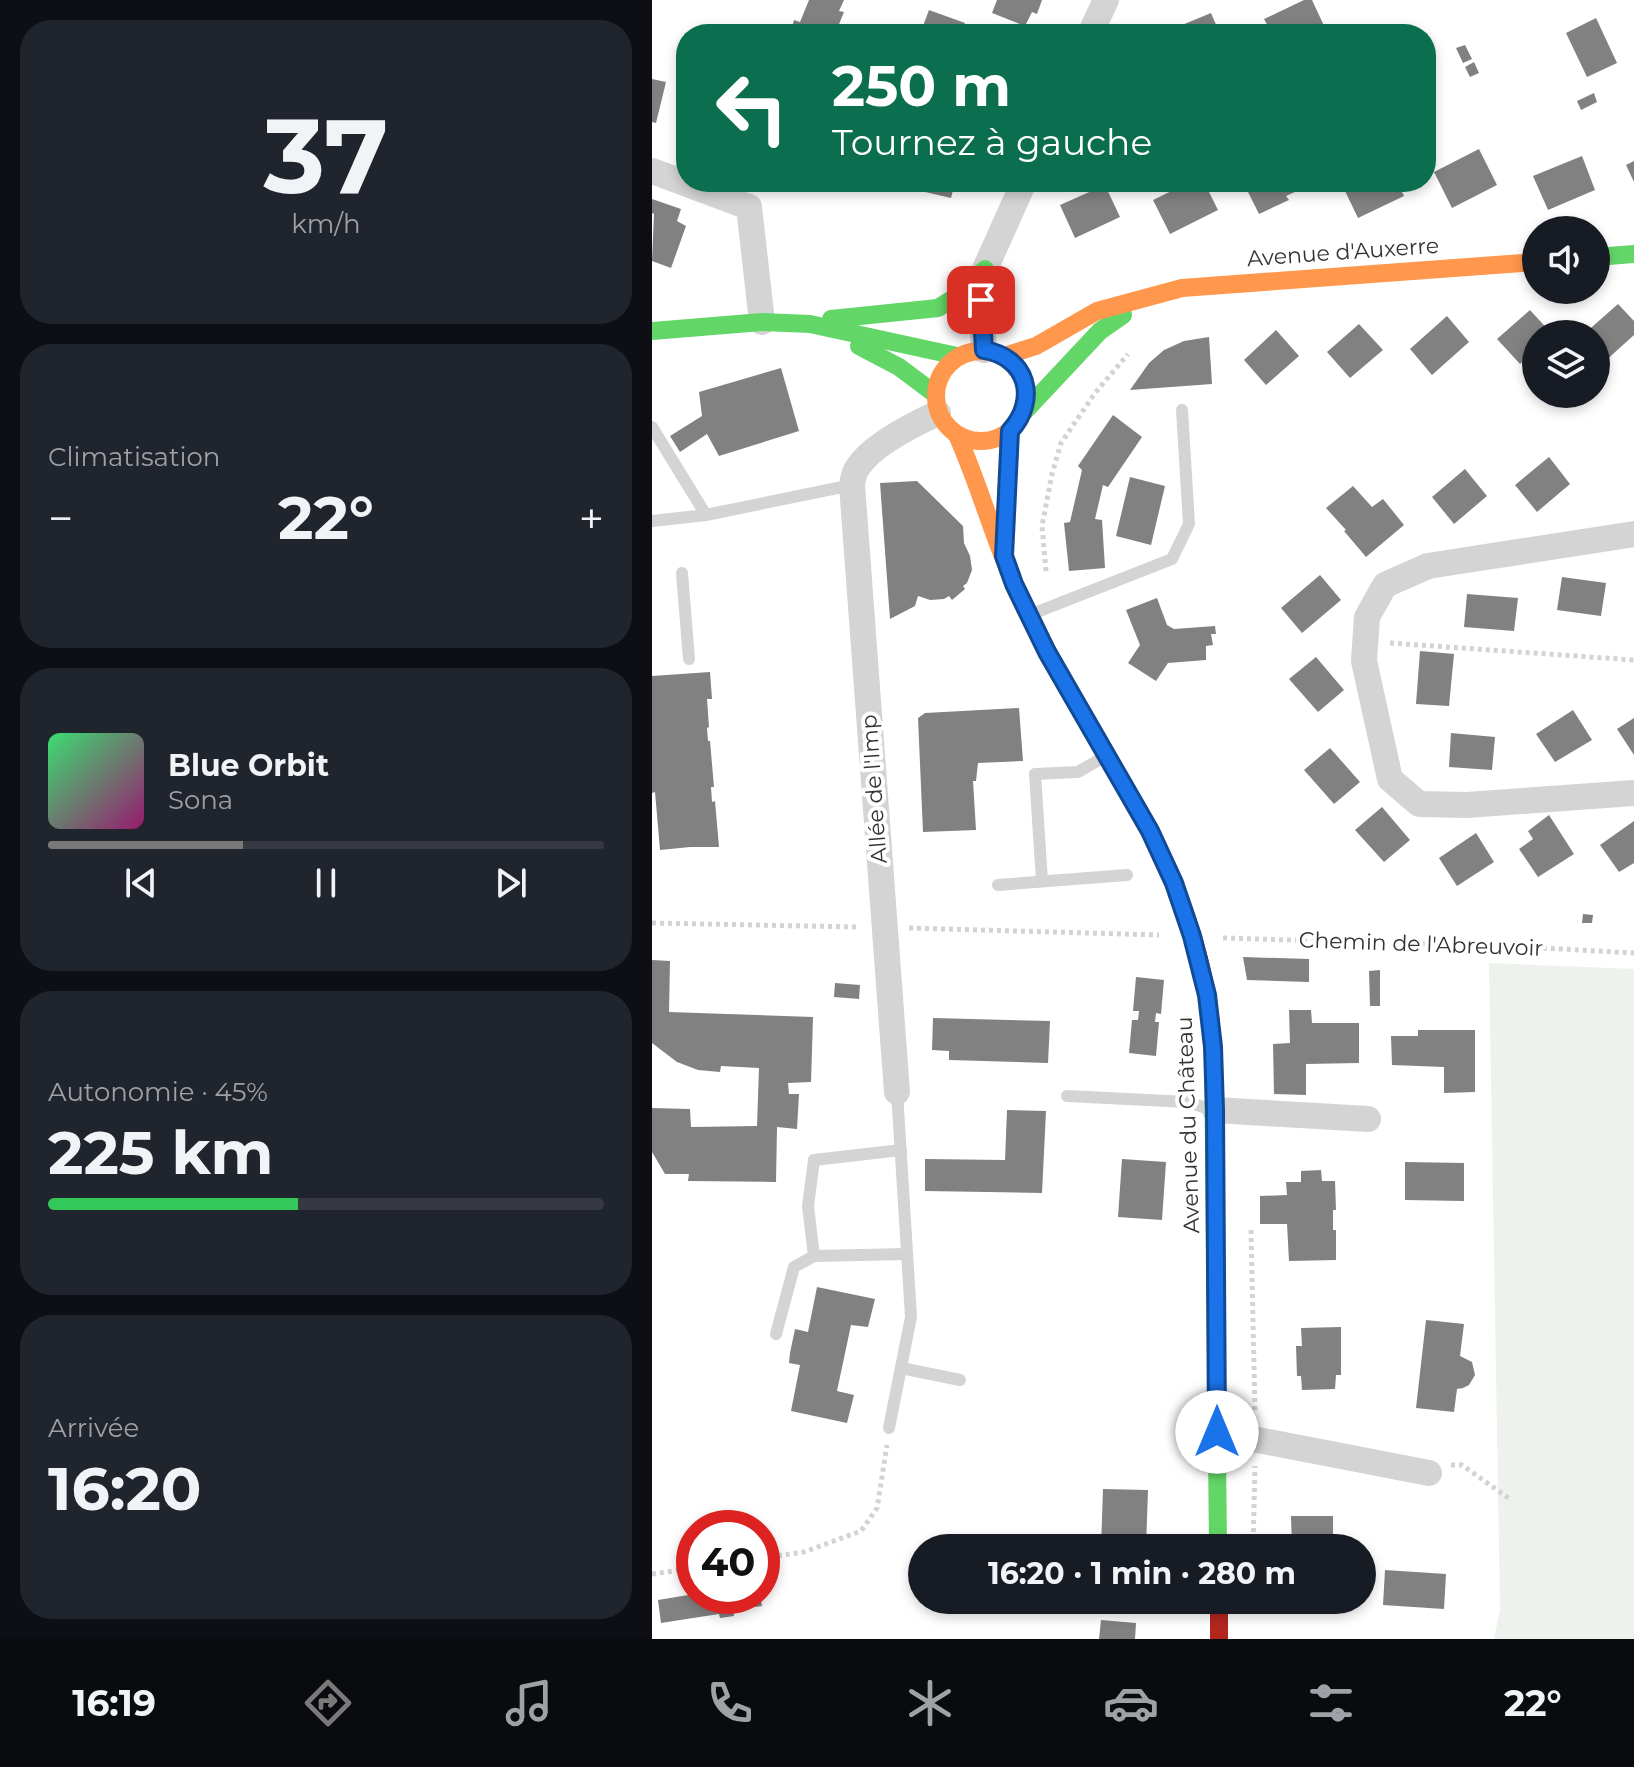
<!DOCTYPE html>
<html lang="fr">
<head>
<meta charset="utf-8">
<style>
  body { margin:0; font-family:Montserrat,sans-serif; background:#20242c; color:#f1f3f6; height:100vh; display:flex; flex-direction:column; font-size:30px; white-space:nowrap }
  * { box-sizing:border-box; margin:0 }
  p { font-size:26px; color:#9ea1a6 }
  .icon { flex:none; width:44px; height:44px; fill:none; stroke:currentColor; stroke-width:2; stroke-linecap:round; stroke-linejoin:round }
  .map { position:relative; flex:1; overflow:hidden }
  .details { display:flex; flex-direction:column; gap:20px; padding:20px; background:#0d0f14; width:652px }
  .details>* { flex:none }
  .top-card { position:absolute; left:24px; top:24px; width:760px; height:168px; border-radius:32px; box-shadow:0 4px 12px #0003; background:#0b6e4f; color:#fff; overflow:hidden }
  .fabs { position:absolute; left:870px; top:216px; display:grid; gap:16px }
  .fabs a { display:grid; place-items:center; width:88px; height:88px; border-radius:50%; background:#171b24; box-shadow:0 4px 12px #0003; font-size:40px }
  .speed { position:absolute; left:24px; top:1510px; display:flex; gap:16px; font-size:40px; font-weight:700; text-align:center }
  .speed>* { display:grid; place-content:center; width:104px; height:104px; border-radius:50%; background:#171b24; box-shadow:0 4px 12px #0003; line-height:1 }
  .speed .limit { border:12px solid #d22; background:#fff; color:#111 }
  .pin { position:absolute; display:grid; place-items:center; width:68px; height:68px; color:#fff; margin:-34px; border-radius:16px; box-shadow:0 4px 12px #0006 }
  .me { position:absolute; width:88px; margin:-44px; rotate:0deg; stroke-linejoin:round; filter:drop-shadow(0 0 6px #0008) }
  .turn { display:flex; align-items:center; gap:28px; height:168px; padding:0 24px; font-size:36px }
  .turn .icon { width:104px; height:104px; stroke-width:2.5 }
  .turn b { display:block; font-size:56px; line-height:68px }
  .big { font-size:60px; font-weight:700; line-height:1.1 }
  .details .widget { flex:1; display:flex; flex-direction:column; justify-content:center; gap:12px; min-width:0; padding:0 28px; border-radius:32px; background:#20242c }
  .details .dial { align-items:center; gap:0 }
  .dial b { font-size:104px; line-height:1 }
  .song { display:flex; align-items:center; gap:24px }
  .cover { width:96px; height:96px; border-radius:12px; background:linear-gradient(135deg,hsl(140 70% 55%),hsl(320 70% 35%)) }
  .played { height:8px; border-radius:4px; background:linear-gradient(90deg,#7a7a7a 35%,#363941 35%) }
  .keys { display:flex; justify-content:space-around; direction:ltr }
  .heat { display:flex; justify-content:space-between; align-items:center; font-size:44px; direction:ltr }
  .charge { height:12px; border-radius:6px; background:linear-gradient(90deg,#34c759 45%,#363941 0) }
  .trip { position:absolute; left:256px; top:1534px; width:468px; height:80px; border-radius:40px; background:#171b24; box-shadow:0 4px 12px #0003; font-weight:700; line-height:80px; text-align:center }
  .tab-bar { display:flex; height:128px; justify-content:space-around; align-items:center; background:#090b0e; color:#9ea1a6 }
  .tab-bar .icon { width:56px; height:56px }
  .tab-bar .current { color:#7a7a7a }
  .tab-bar b { font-size:36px; color:#f1f3f6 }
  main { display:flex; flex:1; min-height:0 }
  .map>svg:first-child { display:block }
</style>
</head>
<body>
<main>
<section class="details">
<div class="widget dial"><b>37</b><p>km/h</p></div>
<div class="widget"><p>Climatisation</p>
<div class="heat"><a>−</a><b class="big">22°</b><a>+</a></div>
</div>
<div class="widget">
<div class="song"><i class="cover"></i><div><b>Blue Orbit</b><p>Sona</p></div></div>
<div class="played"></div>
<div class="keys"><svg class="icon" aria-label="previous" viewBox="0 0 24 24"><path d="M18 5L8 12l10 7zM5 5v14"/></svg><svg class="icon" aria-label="pause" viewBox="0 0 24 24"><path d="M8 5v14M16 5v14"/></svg><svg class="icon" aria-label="next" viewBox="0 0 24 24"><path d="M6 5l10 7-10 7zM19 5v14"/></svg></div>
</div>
<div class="widget"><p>Autonomie · 45%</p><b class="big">225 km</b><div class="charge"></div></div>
<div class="widget"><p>Arrivée</p><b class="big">16:20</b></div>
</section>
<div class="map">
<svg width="982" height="1639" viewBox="0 0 982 1639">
  <rect width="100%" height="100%" fill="#fff"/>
  <!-- green -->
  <polygon fill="#eef2ec" points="837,963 982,969 982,1639 842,1639 848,1609"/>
  <!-- building -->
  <g fill="#818181">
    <polygon points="157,0 192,0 187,11 192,12 183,34 138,34 142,20 148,22"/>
    <polygon points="345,0 390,0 385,14 380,12 373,26 340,13"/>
    <polygon points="652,0 660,0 674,30 667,34 620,34 612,19"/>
    <polygon points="277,10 313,23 308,34 268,34"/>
    <polygon points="559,13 568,34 520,34 518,30"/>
    <polygon points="944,18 965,63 935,77 914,33"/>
    <polygon points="813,45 820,59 811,63 804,48"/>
    <polygon points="822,62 827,73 818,77 813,67"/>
    <polygon points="0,79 14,82 4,123 0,122"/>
    <polygon points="942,93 945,102 929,110 925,101"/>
    <polygon points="827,149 845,185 800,208 782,172"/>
    <polygon points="930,156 943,190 896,210 881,176"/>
    <polygon points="982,161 982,182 974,165"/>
    <polygon points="160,182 192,182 191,190"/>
    <polygon points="244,182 303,182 299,198 243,185"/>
    <polygon points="538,182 552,182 566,210 518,234 501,200"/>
    <polygon points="595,182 649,182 652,188 634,196 637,200 607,214 592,184"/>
    <polygon points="712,182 745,182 752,196 706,218 693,191"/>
    <polygon points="453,185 468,217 423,238 408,205"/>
    <polygon points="0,199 29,209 25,221 34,226 19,268 0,261 2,214 0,213"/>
    <polygon points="966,304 982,321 982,335 951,363 944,354 944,334 932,334"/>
    <polygon points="878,310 900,334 884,334 884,350 868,364 845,339"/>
    <polygon points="795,316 817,342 780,375 758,349"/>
    <polygon points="707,324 731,350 698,378 675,352"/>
    <polygon points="624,330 647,356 614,385 592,360"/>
    <polygon points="557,337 560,384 478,390 497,363 512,350 532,341"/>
    <polygon points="129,368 147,431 67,456 55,434 28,452 18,436 50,416 47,392"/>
    <polygon points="461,415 490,437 456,487 451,485 443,519 450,520 453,568 417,571 412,523 418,522 430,470 426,466"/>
    <polygon points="897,457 918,484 885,512 863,485"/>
    <polygon points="813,469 835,496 802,524 780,497"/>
    <polygon points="478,477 513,486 499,545 464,536"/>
    <polygon points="265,481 311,526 312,543 318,556 320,570 315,583 311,586 313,589 300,600 297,596 292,599 278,600 266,596 263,606 238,619 228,483"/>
    <polygon points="701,486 720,507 731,499 752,525 714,557 692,531 694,530 674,508"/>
    <polygon points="668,575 689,600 650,633 629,608"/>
    <polygon points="910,577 954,583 949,616 905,610"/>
    <polygon points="815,594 866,598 862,631 812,627"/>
    <polygon points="505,598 515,625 522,629 563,626 564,634 559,634 561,645 554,646 554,660 516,663 504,681 476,663 488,645 474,610"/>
    <polygon points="768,651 802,654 797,706 764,704"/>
    <polygon points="664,657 692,690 666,712 637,679"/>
    <polygon points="58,672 60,699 55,699 57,727 55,728 56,741 58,741 62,787 59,787 60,802 63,801 67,847 38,847 8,850 3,792 0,793 0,676"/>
    <polygon points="367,708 371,761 326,763 324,781 321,781 324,830 271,832 266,718 273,713"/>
    <polygon points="921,710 940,740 903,762 884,734"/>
    <polygon points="982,718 982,755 965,729"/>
    <polygon points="799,733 843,737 840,770 797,767"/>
    <polygon points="678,748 708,782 682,804 652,770"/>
    <polygon points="730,807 758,840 732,862 703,830"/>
    <polygon points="897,815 922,854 886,877 867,849 881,839 876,831"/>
    <polygon points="982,821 982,863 967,872 948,845"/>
    <polygon points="824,833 842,862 805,886 787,858"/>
    <polygon points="931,914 941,915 940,923 930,923"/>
    <polygon points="591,957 657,959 657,982 595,980"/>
    <polygon points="0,960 18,961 17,1012 161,1017 159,1082 136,1083 137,1094 147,1094 145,1129 125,1127 124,1182 36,1181 37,1174 13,1174 0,1152 0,1108 38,1109 39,1127 105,1126 107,1068 69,1066 68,1072 46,1070 25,1062 0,1043"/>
    <polygon points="728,970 728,1006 718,1006 717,971"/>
    <polygon points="484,977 512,980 509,1014 504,1013 503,1022 507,1022 504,1056 477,1053 480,1020 486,1020 487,1011 481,1011"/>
    <polygon points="183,983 208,985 207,999 182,997"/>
    <polygon points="637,1010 659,1010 660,1023 707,1023 707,1063 654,1064 654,1095 622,1094 621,1044 638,1043"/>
    <polygon points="281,1018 398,1021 396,1063 297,1060 297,1051 280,1050"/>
    <polygon points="766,1030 823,1030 823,1092 792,1093 792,1067 740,1065 739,1036 766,1036"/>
    <polygon points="355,1110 394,1111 390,1193 273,1191 273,1159 353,1160"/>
    <polygon points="470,1159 514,1162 510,1220 466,1217"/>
    <polygon points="753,1162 812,1163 812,1201 753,1200"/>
    <polygon points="669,1170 670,1181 683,1181 684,1210 681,1210 681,1230 684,1230 684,1260 637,1261 635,1224 608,1224 608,1196 635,1195 634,1182 649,1182 649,1171"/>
    <polygon points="165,1287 223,1299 216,1327 199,1325 185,1391 202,1395 195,1423 139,1411 148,1365 137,1363 138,1353 143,1329 156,1332"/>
    <polygon points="774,1320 812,1324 808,1356 820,1362 823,1375 817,1385 811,1388 805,1389 802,1412 764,1408"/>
    <polygon points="689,1327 689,1375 684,1375 683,1389 650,1390 649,1376 645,1376 644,1346 650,1346 649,1328"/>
    <polygon points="451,1489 496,1490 494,1548 449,1548"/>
    <polygon points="639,1516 681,1516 681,1548 640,1548"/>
    <polygon points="733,1570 794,1574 792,1609 731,1605"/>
    <polygon points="42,1594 42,1596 108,1596 110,1606 96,1608 94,1604 81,1610 82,1616 68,1618 67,1614 9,1623 6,1600"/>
    <polygon points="449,1620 484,1623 483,1639 447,1639"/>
  </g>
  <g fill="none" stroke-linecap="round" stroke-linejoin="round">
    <!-- path -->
    <g stroke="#d3d3d3" stroke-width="5" stroke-dasharray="4 4" stroke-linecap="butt">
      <polyline points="394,571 390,526 400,474 409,443 443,393 476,354"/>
      <polyline points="738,643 982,660"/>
      <polyline points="0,923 207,927"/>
      <polyline points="257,928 507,935"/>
      <polyline points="571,938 872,947 982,953"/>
      <polyline points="599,1230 603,1412"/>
      <polyline points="799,1465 810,1465 859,1500"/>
      <polyline points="601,1548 603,1466"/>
      <polyline points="110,1558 152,1552 209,1531 225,1508 235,1445"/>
      <polyline points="0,1574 42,1568"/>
    </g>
    <!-- lane -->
    <g stroke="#d4d4d4" stroke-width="12">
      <polyline points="0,427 54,515 200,485"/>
      <polyline points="0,521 54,515"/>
      <polyline points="30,573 37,659"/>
      <polyline points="380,614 520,559 537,524 530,410"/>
      <polyline points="390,881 383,774 426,772 452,757"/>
      <polyline points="346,885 475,875"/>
      <polyline points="415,1096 535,1102 558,1109"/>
      <polyline points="162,1256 156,1206 162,1160 249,1150"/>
      <polyline points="124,1334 142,1267 162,1256 255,1254"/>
      <polyline points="249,1368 308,1380"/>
      <polyline points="237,1428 259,1317 245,1092"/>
    </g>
    <!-- street -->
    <g stroke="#d4d4d4" stroke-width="26">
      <polyline points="438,34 454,0"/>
      <polyline points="0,171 97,207 110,322"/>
      <polyline points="332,350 329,300 333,269 372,182"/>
      <polyline points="982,534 776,566 733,585 715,617 712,661 738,779 767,804 815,805 982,793"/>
      <path d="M245 1092 200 485C201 478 202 472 206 467 221 444 262 424 286 413"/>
      <polyline points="563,1110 716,1119"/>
      <polyline points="565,1432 777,1473"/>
    </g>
    <!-- fast -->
    <g stroke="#63d668" stroke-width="18">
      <polyline points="944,257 982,254"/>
      <polyline points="179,319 286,308 307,295 333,269"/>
      <polyline points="0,331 110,322 158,324 305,356"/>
      <polyline points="207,346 247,367 283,394"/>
      <polyline points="372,412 448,331 471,315"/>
      <polyline points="561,1054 566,1548"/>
    </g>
    <!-- slow -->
    <g stroke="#ff974d" stroke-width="18">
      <circle cx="329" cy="396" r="45"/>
      <polyline points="352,356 384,346 445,311 530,288 884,262"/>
      <path d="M305 435C327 484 341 537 363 586 382 629 406 671 430 712"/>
      <polyline points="352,538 358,431"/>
    </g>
    <!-- jam -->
    <g stroke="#b3261e" stroke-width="18">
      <path d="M430 712C452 751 476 790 497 830 532 896 559 979 561 1054"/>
      <polyline points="567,1600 567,1639"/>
    </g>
  </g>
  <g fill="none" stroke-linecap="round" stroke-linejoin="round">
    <!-- route casing -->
    <g stroke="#114b97" stroke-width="20">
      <path id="route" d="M329 300 332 350C375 357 387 399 358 431L352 556 362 584 395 652 498 831 522 883 540 936 555 995 561 1047 563 1110 565 1432"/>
    </g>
    <!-- route -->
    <use href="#route" stroke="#1a73e8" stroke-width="14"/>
  </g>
  <g text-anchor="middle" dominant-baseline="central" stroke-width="8" stroke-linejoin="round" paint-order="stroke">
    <!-- street labels -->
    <g font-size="22" fill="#333" stroke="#fff">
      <text transform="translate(691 252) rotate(-4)">Avenue d'Auxerre</text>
      <text transform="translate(222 789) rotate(-94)">Allée de l'Imp</text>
      <text transform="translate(769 944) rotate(2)">Chemin de l'Abreuvoir</text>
      <text transform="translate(536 1125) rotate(-92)">Avenue du Château</text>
    </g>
  </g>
</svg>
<div class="fabs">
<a><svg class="icon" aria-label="sound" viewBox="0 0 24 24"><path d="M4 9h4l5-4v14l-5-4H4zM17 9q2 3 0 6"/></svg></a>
<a><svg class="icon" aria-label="layers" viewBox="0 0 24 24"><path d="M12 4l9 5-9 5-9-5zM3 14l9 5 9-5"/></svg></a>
</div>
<div class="speed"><div class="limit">40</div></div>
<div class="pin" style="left:329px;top:300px;background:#d93025"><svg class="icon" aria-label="arrive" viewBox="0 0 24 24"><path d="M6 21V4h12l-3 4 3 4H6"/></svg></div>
<svg class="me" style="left:565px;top:1432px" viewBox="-20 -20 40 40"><circle r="19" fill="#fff"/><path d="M0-13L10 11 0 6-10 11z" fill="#1a73e8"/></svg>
<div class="trip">16:20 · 1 min · 280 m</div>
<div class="top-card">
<div class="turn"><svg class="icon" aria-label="left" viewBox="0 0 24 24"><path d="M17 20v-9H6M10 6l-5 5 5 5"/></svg><div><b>250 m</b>Tournez à gauche</div></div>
</div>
</div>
</main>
<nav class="tab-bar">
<b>16:19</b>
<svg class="icon current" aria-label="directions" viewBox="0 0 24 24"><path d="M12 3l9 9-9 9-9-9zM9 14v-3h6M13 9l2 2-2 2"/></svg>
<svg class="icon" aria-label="music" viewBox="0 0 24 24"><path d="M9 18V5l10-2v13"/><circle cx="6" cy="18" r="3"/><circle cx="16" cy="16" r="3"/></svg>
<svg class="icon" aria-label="phone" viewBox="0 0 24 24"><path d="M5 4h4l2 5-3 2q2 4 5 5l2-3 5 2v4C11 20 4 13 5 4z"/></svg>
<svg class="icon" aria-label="climate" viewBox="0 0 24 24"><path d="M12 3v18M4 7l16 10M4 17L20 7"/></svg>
<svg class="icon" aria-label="car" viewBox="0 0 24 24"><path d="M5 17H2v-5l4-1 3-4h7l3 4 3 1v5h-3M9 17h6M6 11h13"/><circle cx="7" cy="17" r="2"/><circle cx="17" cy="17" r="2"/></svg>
<svg class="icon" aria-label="filters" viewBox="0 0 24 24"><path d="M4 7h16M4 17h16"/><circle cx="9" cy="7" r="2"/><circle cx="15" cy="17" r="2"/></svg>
<b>22°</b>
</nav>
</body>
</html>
